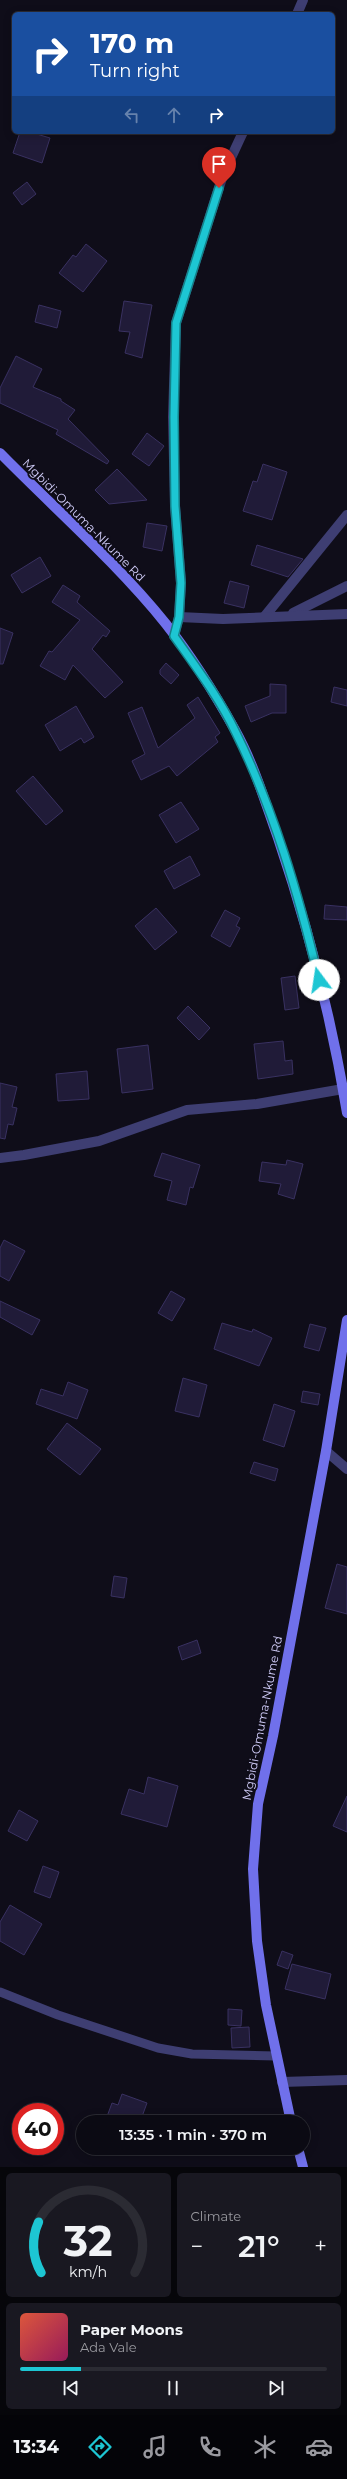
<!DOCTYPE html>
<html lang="en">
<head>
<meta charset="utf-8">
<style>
  body { margin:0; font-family:Montserrat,sans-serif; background:#191821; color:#f1f3f6; height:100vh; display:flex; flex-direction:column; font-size:15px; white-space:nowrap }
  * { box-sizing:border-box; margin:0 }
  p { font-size:13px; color:#9a9aa0 }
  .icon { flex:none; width:22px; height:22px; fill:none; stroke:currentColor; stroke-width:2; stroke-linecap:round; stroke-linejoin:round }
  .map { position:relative; height:2167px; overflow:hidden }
  .panel { display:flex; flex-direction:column; gap:6px; padding:6px; background:#06060a; flex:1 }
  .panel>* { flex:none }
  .top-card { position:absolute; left:12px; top:12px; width:323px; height:122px; border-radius:6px; box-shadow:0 2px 10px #0003,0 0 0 1px #2b2b33; background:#1a4fa0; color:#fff; overflow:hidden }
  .speed { position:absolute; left:12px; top:2103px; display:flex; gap:8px; font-size:20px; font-weight:700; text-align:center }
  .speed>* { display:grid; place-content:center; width:52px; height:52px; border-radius:50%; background:#0b0a13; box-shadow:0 2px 10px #0003,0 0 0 1px #2b2b33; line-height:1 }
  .speed .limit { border:6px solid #d22; background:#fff; color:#111 }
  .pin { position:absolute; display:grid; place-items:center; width:34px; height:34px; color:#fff; margin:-41px -17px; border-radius:50% 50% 50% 0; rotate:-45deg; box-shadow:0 0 4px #0007 }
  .pin .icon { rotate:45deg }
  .me { position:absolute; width:44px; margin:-22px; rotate:346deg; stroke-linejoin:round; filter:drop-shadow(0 0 3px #0008) }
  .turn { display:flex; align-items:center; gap:14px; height:84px; padding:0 12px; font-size:18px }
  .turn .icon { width:52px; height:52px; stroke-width:2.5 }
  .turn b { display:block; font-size:28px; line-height:34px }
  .lanes { display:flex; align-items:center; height:38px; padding:0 12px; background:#0003; justify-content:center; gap:20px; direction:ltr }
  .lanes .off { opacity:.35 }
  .big { font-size:30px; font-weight:600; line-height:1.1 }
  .panel .card { flex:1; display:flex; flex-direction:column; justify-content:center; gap:6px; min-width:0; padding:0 14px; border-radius:6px; background:#191821 }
  .panel .dial { align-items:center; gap:0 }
  .dial svg { height:104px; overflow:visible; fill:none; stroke:#2b2b33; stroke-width:7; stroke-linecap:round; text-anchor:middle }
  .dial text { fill:#f1f3f6; stroke:none }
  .song { display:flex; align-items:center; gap:12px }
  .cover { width:48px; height:48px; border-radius:6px; background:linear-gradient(135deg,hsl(10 70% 55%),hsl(330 70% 35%)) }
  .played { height:4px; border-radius:2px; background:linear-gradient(90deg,#1dc6d3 20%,#2b2b33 20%) }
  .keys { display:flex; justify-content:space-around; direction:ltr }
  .heat { display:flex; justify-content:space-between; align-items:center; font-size:22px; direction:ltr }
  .panel .tiles { flex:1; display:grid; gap:6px; grid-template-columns:1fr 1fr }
  .card:last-child { grid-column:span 2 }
  .trip { position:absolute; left:76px; top:2115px; width:234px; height:40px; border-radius:20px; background:#0b0a13; box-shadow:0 2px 10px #0003,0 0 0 1px #2b2b33; font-weight:600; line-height:40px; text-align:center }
  .dock { display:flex; height:64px; justify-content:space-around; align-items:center; background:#040408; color:#9a9aa0 }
  .dock .icon { width:28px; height:28px }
  .dock .active { color:#1dc6d3 }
  .dock b { font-size:18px; color:#f1f3f6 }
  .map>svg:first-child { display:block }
</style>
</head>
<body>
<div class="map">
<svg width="347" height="2167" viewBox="0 0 347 2167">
  <rect width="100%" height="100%" fill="#0f0d19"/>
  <!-- building -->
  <g fill="#201b38" stroke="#393161">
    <polygon points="20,132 30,132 50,138 42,163 13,153"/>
    <polygon points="27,182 36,194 22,205 13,193"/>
    <polygon points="86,244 107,261 83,292 59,273 73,255 76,257"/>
    <polygon points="124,301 152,305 142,358 125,353 130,332 119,331"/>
    <polygon points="39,305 61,311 57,328 35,322"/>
    <polygon points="16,356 42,369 33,387 61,399 61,401 75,410 68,419 109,461 107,464 56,434 58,430 0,403 0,388"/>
    <polygon points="147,433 164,446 149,466 132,454"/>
    <polygon points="263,464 287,472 272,520 243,511 253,481 257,482"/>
    <polygon points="117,469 147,500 109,504 95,490"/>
    <polygon points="147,523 167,526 162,551 143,547"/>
    <polygon points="257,545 303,559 288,577 251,565"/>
    <polygon points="40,557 51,576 22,593 11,575"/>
    <polygon points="230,581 249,586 244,608 224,603"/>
    <polygon points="63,585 80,596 77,602 110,631 106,637 103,635 92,649 123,682 105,698 73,665 65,680 40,666 49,651 52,652 80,620 52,602"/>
    <polygon points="0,628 13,633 3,664 0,664"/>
    <polygon points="166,663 179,675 171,684 160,674 160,670"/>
    <polygon points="270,684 286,685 286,713 272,713 251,722 245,706 270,696"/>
    <polygon points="334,687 347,690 347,706 331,702"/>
    <polygon points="198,697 220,733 215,737 218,742 177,776 169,766 141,780 132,761 145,754 128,713 142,707 158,748 195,718 187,705"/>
    <polygon points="76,706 94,737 84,743 81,738 60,751 45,725"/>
    <polygon points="33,776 63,811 46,825 16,791"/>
    <polygon points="181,802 199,829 176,843 159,815"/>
    <polygon points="190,856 200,875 174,889 164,871"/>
    <polygon points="325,905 347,907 347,920 324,919"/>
    <polygon points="156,908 177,932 155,950 135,926"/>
    <polygon points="225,910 240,918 236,926 240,928 230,947 211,936"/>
    <polygon points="295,976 299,1008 285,1010 281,978"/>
    <polygon points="188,1006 210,1028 199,1040 177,1018"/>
    <polygon points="283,1041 285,1061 292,1060 293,1074 258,1079 254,1044"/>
    <polygon points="148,1045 153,1089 122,1093 117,1049"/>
    <polygon points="87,1071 89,1099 58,1101 56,1074"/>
    <polygon points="0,1083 17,1087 12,1107 17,1108 13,1125 8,1124 5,1139 0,1138"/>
    <polygon points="162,1153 200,1165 193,1188 190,1187 186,1205 167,1200 172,1181 154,1176"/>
    <polygon points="287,1160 303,1164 294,1199 278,1194 281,1184 259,1181 262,1162 286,1165"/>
    <polygon points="4,1240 25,1251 9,1281 0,1276 0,1248"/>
    <polygon points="171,1291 185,1299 172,1321 158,1313"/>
    <polygon points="0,1301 40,1320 32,1335 0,1317"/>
    <polygon points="222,1323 252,1332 253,1329 272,1338 259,1366 214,1349"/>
    <polygon points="310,1324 326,1328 319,1351 304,1347"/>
    <polygon points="183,1378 207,1385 199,1417 175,1411"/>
    <polygon points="68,1382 88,1390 77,1419 36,1404 41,1389 63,1396"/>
    <polygon points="303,1391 320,1394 318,1405 301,1402"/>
    <polygon points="274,1404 295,1411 284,1447 263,1440"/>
    <polygon points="67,1423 101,1449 80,1475 47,1449"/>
    <polygon points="254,1462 278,1469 275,1481 250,1473"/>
    <polygon points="337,1564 347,1567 347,1614 325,1608"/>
    <polygon points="114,1576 127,1578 124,1598 111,1596"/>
    <polygon points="197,1640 201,1653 182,1660 178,1647"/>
    <polygon points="148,1777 178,1786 167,1827 121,1814 129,1789 144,1794"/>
    <polygon points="347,1796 347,1832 333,1826"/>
    <polygon points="19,1810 38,1821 27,1841 8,1831"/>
    <polygon points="43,1866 59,1872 50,1898 34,1892"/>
    <polygon points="10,1905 42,1924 24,1955 0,1941 0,1922"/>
    <polygon points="282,1951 293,1955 288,1969 277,1965"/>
    <polygon points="292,1964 331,1974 325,1999 285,1989"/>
    <polygon points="228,2009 242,2010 241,2026 228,2025"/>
    <polygon points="249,2027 250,2047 232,2048 231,2028"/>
    <polygon points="122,2094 147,2103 140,2122 105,2122 112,2103 118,2105"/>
  </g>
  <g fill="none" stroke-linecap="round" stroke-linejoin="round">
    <!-- lane -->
    <polyline stroke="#3e3e72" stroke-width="9" points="0,1992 58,2015 158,2048 192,2054 276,2056"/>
    <!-- street -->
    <g stroke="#3e3e72" stroke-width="10">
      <polyline points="297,14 303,0"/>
      <polyline points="293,613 347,586"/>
      <polyline points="265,616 347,515"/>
      <polyline points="179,617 223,619 347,614"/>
      <polyline points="174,636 179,617 181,583 175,506 173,417 176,323 223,175 243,132"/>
      <polyline points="0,1158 24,1155 99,1141 187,1110 257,1104 343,1089"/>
      <polyline points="326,1451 347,1469"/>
      <polyline points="282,2082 347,2080"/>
    </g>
    <!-- secondary -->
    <g stroke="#7070eb" stroke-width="10">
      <path d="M0 453C56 510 116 562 166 624 192 657 215 694 235 730 254 764 265 802 278 838 308 927 332 1020 347 1113"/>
      <polyline points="291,2122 266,2005 257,1941 253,1869 258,1804 273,1736 326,1451 347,1320"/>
      <polyline points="298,2148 303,2167"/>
    </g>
  </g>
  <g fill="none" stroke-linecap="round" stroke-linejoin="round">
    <!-- route casing -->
    <g stroke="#138189" stroke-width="10">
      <path id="route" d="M219 188 176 323 174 417 175 506 181 583 179 617 174 636C196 667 220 699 236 733 274 810 299 896 319 980"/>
    </g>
    <!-- route -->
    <use href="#route" stroke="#1dc6d3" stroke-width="7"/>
  </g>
  <g text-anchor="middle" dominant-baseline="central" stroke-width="4" stroke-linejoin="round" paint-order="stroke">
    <!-- street labels -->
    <g font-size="12" fill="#d0ccf8" stroke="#0f0d19">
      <text transform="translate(84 520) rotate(45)">Mgbidi-Omuma-Nkume Rd</text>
      <text transform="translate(262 1718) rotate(-79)">Mgbidi-Omuma-Nkume Rd</text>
    </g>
  </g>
</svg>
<div class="speed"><div class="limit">40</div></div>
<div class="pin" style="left:219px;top:188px;background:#d93025"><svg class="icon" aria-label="arrive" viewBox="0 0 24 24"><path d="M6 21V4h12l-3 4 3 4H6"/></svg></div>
<svg class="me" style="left:319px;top:980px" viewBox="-20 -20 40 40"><circle r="19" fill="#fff"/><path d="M0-13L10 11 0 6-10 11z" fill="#1dc6d3"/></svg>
<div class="trip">13:35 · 1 min · 370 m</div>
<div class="top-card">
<div class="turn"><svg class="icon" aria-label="right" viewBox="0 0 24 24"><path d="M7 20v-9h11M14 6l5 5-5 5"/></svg><div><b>170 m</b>Turn right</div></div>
<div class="lanes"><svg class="icon off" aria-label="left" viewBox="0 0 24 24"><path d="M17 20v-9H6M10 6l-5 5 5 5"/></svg><svg class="icon off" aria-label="ahead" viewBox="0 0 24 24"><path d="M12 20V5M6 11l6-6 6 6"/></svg><svg class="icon" aria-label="right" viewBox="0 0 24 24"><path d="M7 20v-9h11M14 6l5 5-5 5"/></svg></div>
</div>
</div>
<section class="panel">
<div class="tiles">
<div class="card dial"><svg viewBox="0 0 100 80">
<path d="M14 69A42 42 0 1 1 86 69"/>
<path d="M14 69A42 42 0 0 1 12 30" stroke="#1dc6d3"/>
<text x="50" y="56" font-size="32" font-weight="700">32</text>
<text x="50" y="72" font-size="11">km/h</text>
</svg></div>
<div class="card"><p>Climate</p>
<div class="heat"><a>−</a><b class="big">21°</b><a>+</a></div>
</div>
<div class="card">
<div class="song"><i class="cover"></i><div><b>Paper Moons</b><p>Ada Vale</p></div></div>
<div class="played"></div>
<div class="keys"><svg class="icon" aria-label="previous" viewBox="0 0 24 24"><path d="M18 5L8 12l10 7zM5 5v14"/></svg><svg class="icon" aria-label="pause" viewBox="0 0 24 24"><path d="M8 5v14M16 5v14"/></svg><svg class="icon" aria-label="next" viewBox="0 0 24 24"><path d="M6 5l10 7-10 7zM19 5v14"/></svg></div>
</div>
</div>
</section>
<nav class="dock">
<b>13:34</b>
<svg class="icon active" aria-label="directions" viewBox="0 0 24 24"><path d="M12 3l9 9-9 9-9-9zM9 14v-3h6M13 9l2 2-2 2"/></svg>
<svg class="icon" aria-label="music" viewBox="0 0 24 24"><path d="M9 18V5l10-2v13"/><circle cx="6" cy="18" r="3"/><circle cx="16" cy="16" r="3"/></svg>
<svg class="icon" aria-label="phone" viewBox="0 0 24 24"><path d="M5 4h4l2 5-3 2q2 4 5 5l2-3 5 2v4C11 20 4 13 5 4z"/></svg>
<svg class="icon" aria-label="climate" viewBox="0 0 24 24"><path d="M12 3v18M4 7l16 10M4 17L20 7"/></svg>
<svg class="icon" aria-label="car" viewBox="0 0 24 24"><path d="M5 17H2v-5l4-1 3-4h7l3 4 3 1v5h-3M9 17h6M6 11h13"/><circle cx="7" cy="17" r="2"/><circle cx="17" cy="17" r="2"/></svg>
</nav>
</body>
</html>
